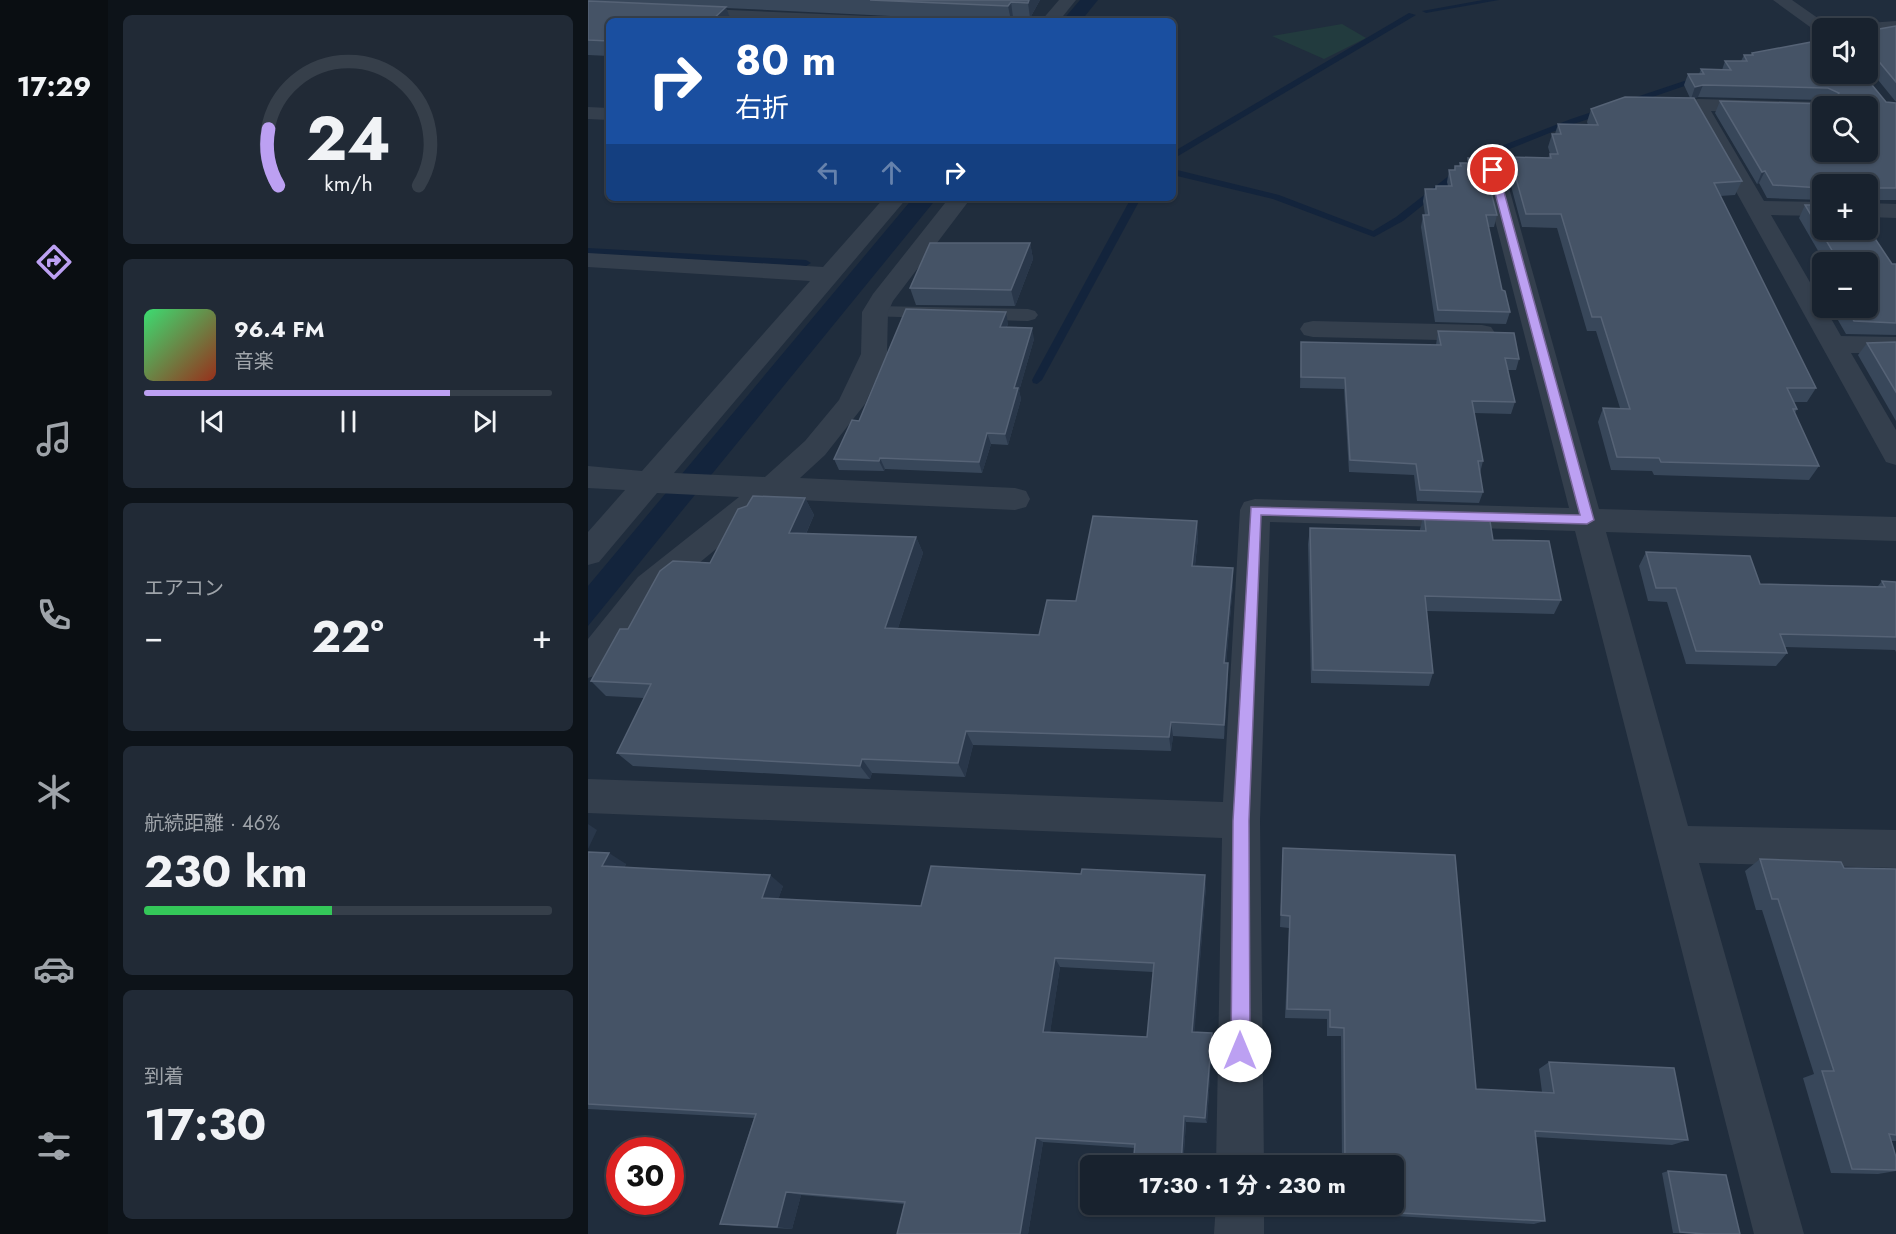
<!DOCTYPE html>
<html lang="ja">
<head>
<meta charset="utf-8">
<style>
  body { margin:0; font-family:Jost,"Noto Sans JP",sans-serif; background:#212a36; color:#f1f3f6; height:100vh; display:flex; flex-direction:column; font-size:22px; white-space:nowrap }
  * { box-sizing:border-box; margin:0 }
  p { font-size:20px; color:#9fa4aa }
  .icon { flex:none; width:33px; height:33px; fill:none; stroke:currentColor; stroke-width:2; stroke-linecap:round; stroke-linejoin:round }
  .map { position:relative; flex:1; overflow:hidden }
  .side { display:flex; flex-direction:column; gap:15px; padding:15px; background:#0d1319; width:480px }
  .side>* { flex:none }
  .hud { position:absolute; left:18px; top:18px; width:570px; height:183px; border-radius:9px; box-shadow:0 2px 4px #0004,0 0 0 2px #363f4a; background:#1a4fa0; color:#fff; overflow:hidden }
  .buttons { position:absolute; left:1224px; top:18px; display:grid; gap:12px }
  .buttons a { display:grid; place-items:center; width:66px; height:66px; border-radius:9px; background:#18222e; box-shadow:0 2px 4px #0004,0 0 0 2px #363f4a; font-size:30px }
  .speed { position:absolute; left:18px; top:1137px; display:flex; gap:12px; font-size:30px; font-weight:700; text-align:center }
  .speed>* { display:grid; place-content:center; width:78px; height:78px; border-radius:50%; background:#18222e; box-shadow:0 2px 4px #0004,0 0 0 2px #363f4a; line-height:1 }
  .speed .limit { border:9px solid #d22; background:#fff; color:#111 }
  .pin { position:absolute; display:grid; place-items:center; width:51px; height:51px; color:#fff; margin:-26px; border:3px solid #fff; border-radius:50%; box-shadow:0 2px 6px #0007 }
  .me { position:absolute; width:66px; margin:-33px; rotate:0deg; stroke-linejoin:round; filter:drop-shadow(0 0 4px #0008) }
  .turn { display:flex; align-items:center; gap:21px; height:126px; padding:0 30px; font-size:27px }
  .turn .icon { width:78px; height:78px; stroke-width:2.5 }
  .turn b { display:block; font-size:42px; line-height:51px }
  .lanes { display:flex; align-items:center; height:57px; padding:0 30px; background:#0003; justify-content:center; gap:30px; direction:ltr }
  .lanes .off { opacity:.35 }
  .big { font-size:45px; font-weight:700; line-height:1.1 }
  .side .widget { flex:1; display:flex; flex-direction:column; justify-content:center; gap:9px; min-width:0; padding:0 21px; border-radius:9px; background:#212a36 }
  .side .dial { align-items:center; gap:0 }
  .dial svg { height:156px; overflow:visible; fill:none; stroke:#363f4a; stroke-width:7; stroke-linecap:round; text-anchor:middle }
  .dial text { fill:#f1f3f6; stroke:none }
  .song { display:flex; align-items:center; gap:18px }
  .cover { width:72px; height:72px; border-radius:9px; background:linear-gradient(135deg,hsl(140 70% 55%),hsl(10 70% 35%)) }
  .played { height:6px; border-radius:3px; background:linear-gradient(90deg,#bca0f2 75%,#363f4a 75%) }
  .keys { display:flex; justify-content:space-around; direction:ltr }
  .heat { display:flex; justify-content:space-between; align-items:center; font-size:33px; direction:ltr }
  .charge { height:9px; border-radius:4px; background:linear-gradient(90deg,#34c759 46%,#363f4a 0) }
  .trip { position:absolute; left:492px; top:1155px; width:324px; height:60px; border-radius:9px; background:#18222e; box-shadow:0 2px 4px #0004,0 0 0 2px #363f4a; font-weight:700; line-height:60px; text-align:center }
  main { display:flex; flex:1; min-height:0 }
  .tabs { display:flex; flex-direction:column; width:108px; justify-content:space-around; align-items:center; background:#0a0e12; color:#9fa4aa }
  .tabs .icon { width:42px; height:42px }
  .tabs .on { color:#bca0f2 }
  .tabs b { font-size:27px; color:#f1f3f6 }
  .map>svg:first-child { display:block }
</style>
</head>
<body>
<main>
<nav class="tabs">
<b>17:29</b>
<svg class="icon on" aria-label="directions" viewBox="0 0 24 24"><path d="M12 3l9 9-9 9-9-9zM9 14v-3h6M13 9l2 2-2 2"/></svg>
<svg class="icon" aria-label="music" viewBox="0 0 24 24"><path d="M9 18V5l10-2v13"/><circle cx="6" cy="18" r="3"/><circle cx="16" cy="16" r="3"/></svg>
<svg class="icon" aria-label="phone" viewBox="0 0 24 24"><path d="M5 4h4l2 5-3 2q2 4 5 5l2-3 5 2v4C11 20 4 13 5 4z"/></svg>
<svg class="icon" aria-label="climate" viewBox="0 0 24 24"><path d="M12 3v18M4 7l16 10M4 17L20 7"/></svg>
<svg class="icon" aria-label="car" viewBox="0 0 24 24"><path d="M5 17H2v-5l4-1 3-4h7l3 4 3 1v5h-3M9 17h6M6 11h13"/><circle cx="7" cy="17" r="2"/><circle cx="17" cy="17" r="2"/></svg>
<svg class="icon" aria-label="filters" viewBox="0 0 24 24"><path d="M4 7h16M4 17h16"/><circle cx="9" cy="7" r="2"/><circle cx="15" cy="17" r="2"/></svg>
</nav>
<section class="side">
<div class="widget dial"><svg viewBox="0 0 100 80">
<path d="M14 69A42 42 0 1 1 86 69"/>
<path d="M14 69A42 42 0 0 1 9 40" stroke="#bca0f2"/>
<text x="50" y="56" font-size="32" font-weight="700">24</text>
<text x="50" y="72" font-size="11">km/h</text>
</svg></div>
<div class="widget">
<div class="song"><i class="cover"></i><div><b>96.4 FM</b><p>音楽</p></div></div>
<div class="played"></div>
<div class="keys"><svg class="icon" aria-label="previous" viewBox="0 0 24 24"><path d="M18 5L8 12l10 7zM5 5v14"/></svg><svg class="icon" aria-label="pause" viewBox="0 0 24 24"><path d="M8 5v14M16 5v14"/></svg><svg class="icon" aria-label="next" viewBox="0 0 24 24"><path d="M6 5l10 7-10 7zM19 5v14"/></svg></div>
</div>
<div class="widget"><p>エアコン</p>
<div class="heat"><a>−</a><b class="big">22°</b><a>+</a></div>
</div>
<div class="widget"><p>航続距離 · 46%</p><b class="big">230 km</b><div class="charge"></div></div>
<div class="widget"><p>到着</p><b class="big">17:30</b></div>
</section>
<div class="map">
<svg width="1308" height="1234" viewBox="0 0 1308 1234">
  <rect width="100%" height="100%" fill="#202d3d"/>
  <!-- green -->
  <polygon fill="#223b3e" points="754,24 778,38 736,59 684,36"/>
  <!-- water -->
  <g fill="#13243c">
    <polygon points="492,0 510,0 493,21 474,21"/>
    <polygon points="325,198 349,198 0,626 0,586"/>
  </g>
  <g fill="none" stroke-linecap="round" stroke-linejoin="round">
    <!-- stream -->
    <g fill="#13243c" fill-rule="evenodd">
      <polygon points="895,0 911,0 838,13 834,11"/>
      <polygon points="821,13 828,15 585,159 585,152"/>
      <polygon points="1114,75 1117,75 1117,79 974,128 914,152 873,175 815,221 786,237 685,199 585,175 585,169 691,195 785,231 808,217 867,171 908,148 983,119"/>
      <polygon points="543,198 553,198 454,380 449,384 445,383 444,380"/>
      <polygon points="0,248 218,260 223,263 218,266 0,254"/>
    </g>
    <!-- service -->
    <polygon fill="#343f4d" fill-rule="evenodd" points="287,306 440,309 447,311 450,315 447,319 440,321 280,316 277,312 280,308"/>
    <!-- minor -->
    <g fill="#343f4d" fill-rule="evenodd">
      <polygon points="471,0 488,0 471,21 453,21"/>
      <polygon points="1185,0 1204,0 1244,28 1234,28 1234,33 1229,32"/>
      <polygon points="96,8 280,16 286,17 289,21 160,21 90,17 87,13 90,9"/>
      <polygon points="1308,21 1308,31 1280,33 1280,28 1263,28 1266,24"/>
      <polygon points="1110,99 1234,102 1243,106 1234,106 1234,114 1123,111 1176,201 1234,202 1234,216 1183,215 1234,303 1234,308 1237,308 1253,336 1308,337 1308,353 1263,353 1308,430 1308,465 1298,462 1100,105 1103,101"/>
      <polygon points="0,107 21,108 21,120 0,119"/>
      <polygon points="905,164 913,165 916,170 1011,509 1308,517 1308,541 1018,532 1100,826 1308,830 1308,868 1111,863 1216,1234 1166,1234 987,531 682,522 672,821 676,1166 628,1166 634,838 0,813 0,779 635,802 652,510 656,502 667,499 981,508 894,170 897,165"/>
      <polygon points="296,198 319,198 86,473 177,477 217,441 251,400 273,354 274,312 285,294 361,198 383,198 305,301 300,312 299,354 277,404 237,455 212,478 427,488 438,491 442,499 438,507 427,510 189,499 72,595 12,674 0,678 0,639 50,577 151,497 69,493 11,562 0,565 0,532 37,490 0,488 0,466 54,471 222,281 0,267 0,253 235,267"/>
      <polygon points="1280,203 1308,204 1308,218 1280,217"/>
      <polygon points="725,321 894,325 903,327 907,333 903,339 894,341 725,337 716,335 712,329 716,323"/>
      <polygon points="628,1204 676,1204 676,1234 626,1234"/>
    </g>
  </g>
  <!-- wall -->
  <g fill="#38475a" fill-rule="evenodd">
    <polygon points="0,0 452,0 442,18 425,17 423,21 405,21 138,8 143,21 21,21 21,56 0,55"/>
    <polygon points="1308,26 1308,102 1282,70 1280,70"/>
    <polygon points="1164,53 1298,102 1308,103 1308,200 1280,200 1280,184 1234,184 1234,200 1179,198 1171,183 1169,184 1127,113 1132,101 1238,104 1239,102 1234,100 1110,97 1105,98 1154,181 1147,195 1132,196 1228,388 1219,402 1206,402 1209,409 1207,413 1231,466 1221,480 1066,475 1064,471 1023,470 1010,422 1015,408 1032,408 1008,331 999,331 969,228 934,227 919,171 922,157 960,158 962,154 960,147 964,134 967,134 970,124 1000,125 999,122 1003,109 1102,98 1096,85 1100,74 1111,74 1113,69 1134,70 1137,61 1153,61 1156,55 1163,55"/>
    <polygon points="880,158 909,215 906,227 900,227 914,290 922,312 918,324 847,322 833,227 835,215 837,215 835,201 837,189 847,189 848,186 860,186 859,182 861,170 866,170 867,166 871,166 872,163 879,163"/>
    <polygon points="1217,205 1304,264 1308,264 1308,335 1258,334 1243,308 1280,308 1234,262 1234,293 1223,274 1230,261 1236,261 1211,218"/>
    <polygon points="442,243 445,259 427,306 328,305 322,288"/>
    <polygon points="420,323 419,327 446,339 431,391 433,399 420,445 403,444 394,473 297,469 296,471 251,470 246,459 271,421"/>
    <polygon points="850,331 931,359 928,370 920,370 927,402 923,414 886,413 895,461 892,473 895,492 891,503 829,501 826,475 761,472 756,389 712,388 713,342 848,345"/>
    <polygon points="1308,342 1308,421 1270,355 1279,343"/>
    <polygon points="217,498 226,515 218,534 328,537 335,553 310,628 451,635 488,601 609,521 610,537 607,566 645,584 638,663 640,663 640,678 636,739 585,736 583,751 385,745 377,777 284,773 282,779 45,766 29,753 56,698 18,696 3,681 40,629"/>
    <polygon points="836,513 905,540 973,600 966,614 839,611 845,673 841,686 723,683 720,544 722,528 832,531 832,529"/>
    <polygon points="1058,552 1172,584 1290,586 1294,581 1308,582 1308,652 1307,650 1197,647 1199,653 1188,666 1098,664 1079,602 1060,601 1051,566"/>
    <polygon points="695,848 888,1089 954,1092 951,1069 961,1062 1100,1140 1084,1145 947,1137 957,1221 946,1224 754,1213 754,1204 806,1204 806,1166 754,1166 753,1036 739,1036 739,1019 697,1018 701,928 692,927"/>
    <path d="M0 852 38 864 36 868 195 886 190 899 333 906 618 886 606 1032 624 1040 619 1123 598 1122 595 1166H545L547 1148 455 1142 440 1234H309L316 1204 213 1195 204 1229 149 1226 132 1224 166 1118 0 1109ZM472 967 565 972 559 1037 462 1032Z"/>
    <polygon points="1172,859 1256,868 1308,869 1308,1141 1303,1141 1308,1157 1308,1171 1290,1174 1243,1173 1215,1078 1226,1074 1174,910 1168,910 1157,871"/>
    <polygon points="1080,1171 1152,1234 1085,1233 1074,1173"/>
  </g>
  <!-- shaded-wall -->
  <g fill="#29374a">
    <polygon points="441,0 452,0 442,18 440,3"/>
    <polygon points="423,2 425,17 423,21 420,6"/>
    <polygon points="138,7 143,21 123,21"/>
    <polygon points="1288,58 1282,70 1280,70 1280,59"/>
    <polygon points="1115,85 1110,97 1103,99 1107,87"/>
    <polygon points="1177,171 1171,183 1169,184 1174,172"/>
    <polygon points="442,243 445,259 427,306 423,290"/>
    <polygon points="418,312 420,323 414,338 412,327"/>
    <polygon points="444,328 446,339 431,391 433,399 420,445 417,434 426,388"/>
    <polygon points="399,433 403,444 394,473 391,462"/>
    <polygon points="292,458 297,469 296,471 291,461"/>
    <polygon points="217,498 226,515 211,549 201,533"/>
    <polygon points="609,521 610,537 605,582 604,566"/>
    <polygon points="328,537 335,553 305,643 297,628"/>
    <polygon points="645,568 645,584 637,678 636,663"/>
    <polygon points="640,663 640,678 636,739 636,725"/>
    <polygon points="583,722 585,736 583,751 581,737"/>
    <polygon points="378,731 385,745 377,777 370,763"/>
    <polygon points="274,759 284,773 282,779 272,766"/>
    <polygon points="0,824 9,830 0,849"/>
    <polygon points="21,853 38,864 31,878 14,866"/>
    <polygon points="182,875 195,886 187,909 174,898"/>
    <polygon points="617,875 618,886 606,1039 604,1032"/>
    <polygon points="467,958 472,967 461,1040 455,1032"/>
    <polygon points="624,1033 624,1040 619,1123 617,1118"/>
    <polygon points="596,1116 598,1122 595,1166 593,1166"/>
    <polygon points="448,1138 455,1142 440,1234 432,1234"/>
    <polygon points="198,1192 213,1195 204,1229 189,1227"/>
  </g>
  <!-- building -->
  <g fill="#455366" stroke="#566376" stroke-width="1.5" fill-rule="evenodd">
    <polygon points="282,0 441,0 440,3 423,2 420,6"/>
    <polygon points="0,1 138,7 123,21 21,21 21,41 0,40"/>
    <polygon points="1308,26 1308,82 1288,58 1280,59 1280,31"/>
    <path d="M1234 40V74H1275L1298 102 1308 103V188H1280V184H1234V188L1185 185 1177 171 1174 172 1132 101 1240 104 1242 96H1249L1251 93 1240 88 1115 85 1107 87 1100 74H1116L1113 69 1143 70 1137 61H1159L1156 55H1165L1164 53ZM1234 106H1280V152H1234Z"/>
    <polygon points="1037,97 1106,98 1154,181 1126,183 1228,388 1199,388 1209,409 1205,409 1231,466 1073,462 1071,458 1029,457 1015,408 1042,409 1013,317 1004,317 973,214 938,214 922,157 963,158 962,154 970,154 964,134 973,134 970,124 1010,125 1003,109"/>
    <polygon points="880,158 894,158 909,215 898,215 914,290 917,291 922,312 850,310 835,215 841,215 837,189 848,189 848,186 864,186 861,170 867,170 867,166 873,166 872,163 881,163"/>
    <polygon points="1217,205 1234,205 1234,230 1280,230 1280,228 1304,264 1308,264 1308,323 1266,321 1258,308 1280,308 1280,262 1234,262 1234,268 1230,261 1251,262"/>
    <polygon points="342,243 442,243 423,290 322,288"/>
    <polygon points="318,309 418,312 412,327 444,328 426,388 430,388 417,434 399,433 391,462 292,458 291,461 246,459 264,420 271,421"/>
    <polygon points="850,331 926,333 931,359 917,358 927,402 884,401 895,461 890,461 895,492 832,490 828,464 762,460 757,378 713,377 713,342 853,345"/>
    <polygon points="1308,342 1308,392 1279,343"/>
    <polygon points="165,496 217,498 201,533 328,537 297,628 451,635 459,600 488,601 505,516 609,521 604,566 645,568 636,663 640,663 636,725 583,722 581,737 378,731 370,763 274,759 272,766 29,753 63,684 3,681 32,629 40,629 72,571 85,561 122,563 150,509 159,506"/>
    <polygon points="836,513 901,515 905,540 961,541 973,600 837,596 845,673 725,670 722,528 838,531"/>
    <polygon points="1058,552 1162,556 1172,584 1297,587 1294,581 1308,582 1308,637 1192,634 1199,653 1108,651 1088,588 1068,588"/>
    <polygon points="695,848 867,855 888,1089 966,1093 961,1062 1086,1068 1100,1140 947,1131 957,1221 758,1210 758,1204 806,1204 806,1166 757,1166 756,1028 742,1027 742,1010 699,1009 702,916 693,915"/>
    <path d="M0 852 21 853 14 866 182 875 174 898 333 906 343 866 493 874 494 869 617 875 604 1032 624 1033 617 1118 596 1116 593 1166H545L547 1144 448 1138 432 1234H309L317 1202 198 1192 189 1227 132 1224 168 1114 0 1104ZM467 958 566 963 559 1037 455 1032Z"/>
    <polygon points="1172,859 1253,862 1256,868 1308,869 1308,1135 1301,1134 1308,1157 1308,1170 1264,1169 1234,1071 1246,1071 1190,899 1184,899"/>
    <polygon points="1080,1171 1138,1175 1152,1234 1117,1234 1092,1232"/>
  </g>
  <!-- route -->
  <polygon fill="#bca0f2" stroke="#7a689d" stroke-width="1.5" points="905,167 910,170 1006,520 999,524 673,515 661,821 662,1051 659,1057 652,1060 646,1057 643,1051 645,821 663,507 992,515 901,170"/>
</svg>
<div class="buttons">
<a><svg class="icon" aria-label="sound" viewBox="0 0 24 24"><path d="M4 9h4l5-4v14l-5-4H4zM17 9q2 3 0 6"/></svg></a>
<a><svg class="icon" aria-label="search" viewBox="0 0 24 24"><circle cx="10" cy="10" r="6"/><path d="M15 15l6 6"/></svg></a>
<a>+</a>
<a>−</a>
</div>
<div class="speed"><div class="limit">30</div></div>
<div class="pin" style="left:905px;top:170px;background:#d93025"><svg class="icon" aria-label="arrive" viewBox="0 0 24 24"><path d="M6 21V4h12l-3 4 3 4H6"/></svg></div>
<svg class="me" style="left:652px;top:1051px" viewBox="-20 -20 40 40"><circle r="19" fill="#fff"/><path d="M0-13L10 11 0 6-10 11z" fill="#bca0f2"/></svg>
<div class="trip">17:30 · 1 分 · 230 m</div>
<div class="hud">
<div class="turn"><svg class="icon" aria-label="right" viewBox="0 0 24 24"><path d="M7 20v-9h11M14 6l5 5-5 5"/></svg><div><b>80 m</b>右折</div></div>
<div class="lanes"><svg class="icon off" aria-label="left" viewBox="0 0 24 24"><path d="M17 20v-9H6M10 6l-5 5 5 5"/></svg><svg class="icon off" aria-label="ahead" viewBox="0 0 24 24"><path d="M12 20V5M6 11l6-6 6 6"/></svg><svg class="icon" aria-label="right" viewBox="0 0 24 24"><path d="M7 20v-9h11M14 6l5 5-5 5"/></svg></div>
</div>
</div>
</main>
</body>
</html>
